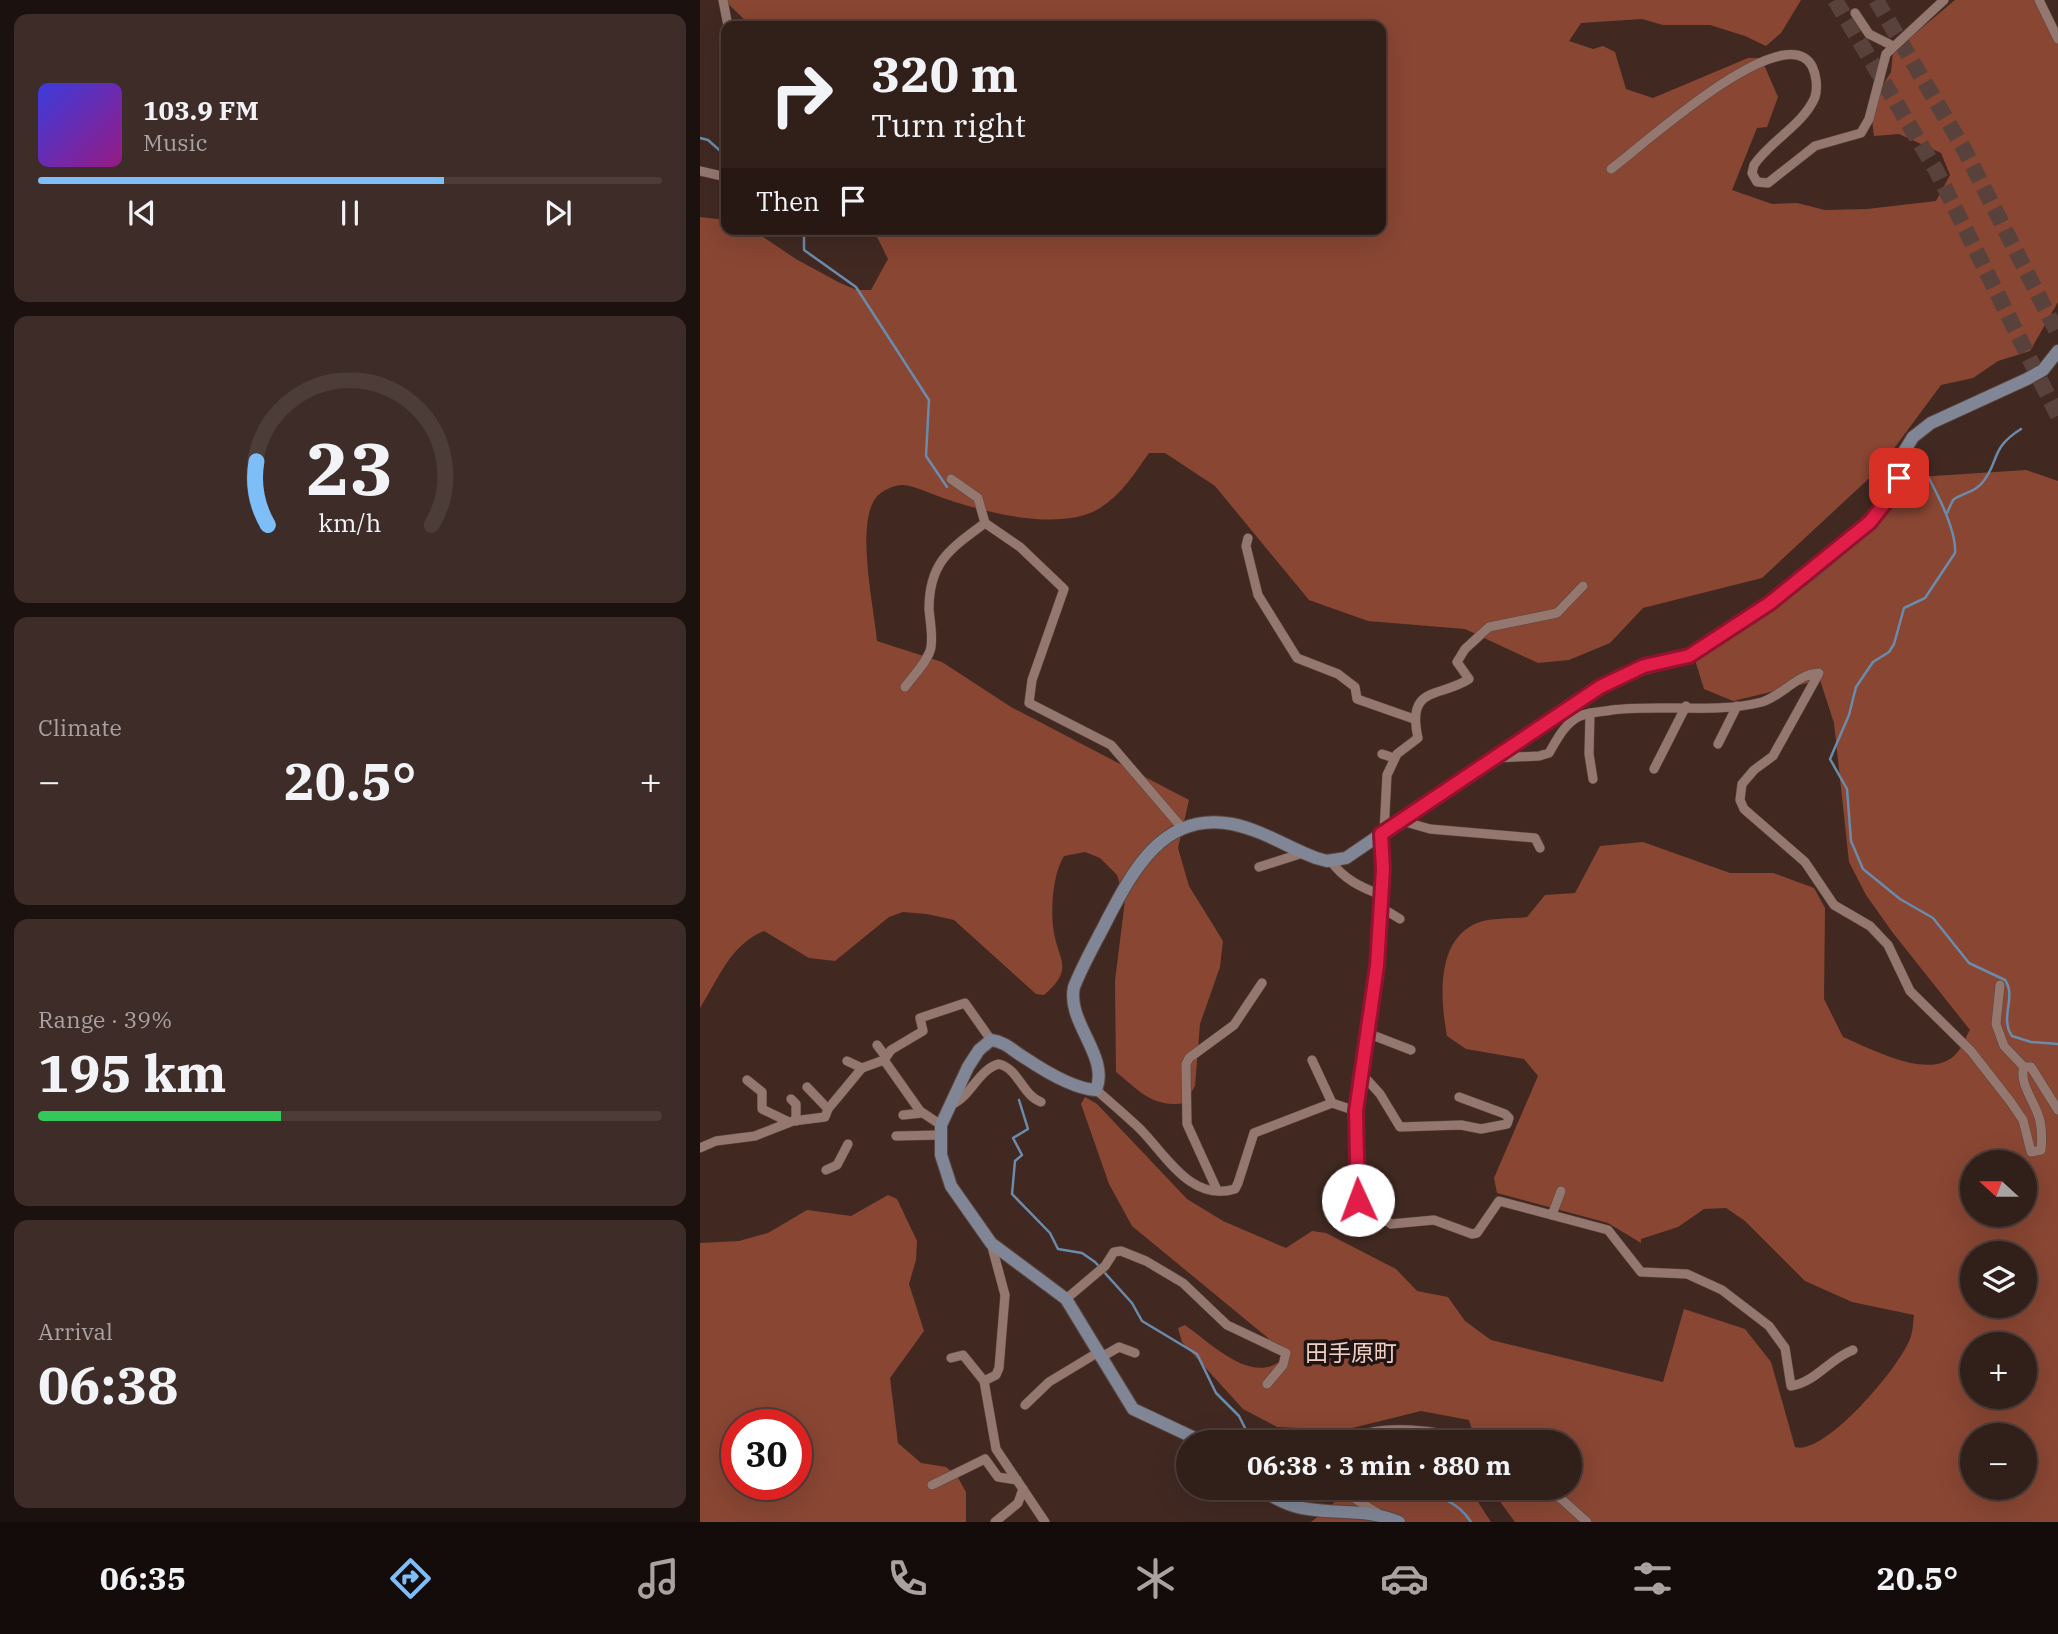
<!DOCTYPE html>
<html lang="en">
<head>
<meta charset="utf-8">
<style>
  body { margin:0; font-family:"IBM Plex Serif","Noto Sans JP",serif; background:#3d2c27; color:#f1f3f6; height:100vh; display:flex; flex-direction:column; font-size:26px; white-space:nowrap }
  * { box-sizing:border-box; margin:0 }
  p { font-size:23px; color:#a8a2a2 }
  .icon { flex:none; width:38px; height:38px; fill:none; stroke:currentColor; stroke-width:2; stroke-linecap:round; stroke-linejoin:round }
  .map { position:relative; flex:1; overflow:hidden }
  .drawer { display:flex; flex-direction:column; gap:14px; padding:14px; background:#1b110e; width:700px }
  .drawer>* { flex:none }
  .banner { position:absolute; left:21px; top:21px; width:665px; height:214px; border-radius:14px; box-shadow:0 7px 28px #0002,0 0 0 2px #4c3d39; background:#311f1a; color:#f1f3f6; overflow:hidden }
  .needle { width:46px; rotate:291deg }
  .buttons { position:absolute; left:1260px; top:1150px; display:grid; gap:14px }
  .buttons a { display:grid; place-items:center; width:77px; height:77px; border-radius:50%; background:#311f1a; box-shadow:0 7px 28px #0002,0 0 0 2px #4c3d39; font-size:35px }
  .speed { position:absolute; left:21px; top:1409px; display:flex; gap:14px; font-size:35px; font-weight:700; text-align:center }
  .speed>* { display:grid; place-content:center; width:91px; height:91px; border-radius:50%; background:#311f1a; box-shadow:0 7px 28px #0002,0 0 0 2px #4c3d39; line-height:1 }
  .speed .limit { border:10px solid #d22; background:#fff; color:#111 }
  .pin { position:absolute; display:grid; place-items:center; width:60px; height:60px; color:#fff; margin:-30px; border-radius:14px; box-shadow:0 4px 10px #0006 }
  .me { position:absolute; width:77px; margin:-38px; rotate:358deg; stroke-linejoin:round; filter:drop-shadow(0 0 5px #0008) }
  .turn { display:flex; align-items:center; gap:24px; height:147px; padding:0 35px; font-size:32px }
  .turn .icon { width:91px; height:91px; stroke-width:2.5 }
  .turn b { display:block; font-size:49px; line-height:60px }
  .then { display:flex; align-items:center; height:66px; padding:0 35px; background:#0003; gap:14px; font-size:26px }
  .big { font-size:52px; font-weight:700; line-height:1.1 }
  .drawer .widget { flex:1; display:flex; flex-direction:column; justify-content:center; gap:10px; min-width:0; padding:0 24px; border-radius:14px; background:#3d2c27 }
  .drawer .dial { align-items:center; gap:0 }
  .dial svg { height:182px; overflow:visible; fill:none; stroke:#4c3d39; stroke-width:7; stroke-linecap:round; text-anchor:middle }
  .dial text { fill:#f1f3f6; stroke:none }
  .song { display:flex; align-items:center; gap:21px }
  .cover { width:84px; height:84px; border-radius:10px; background:linear-gradient(135deg,hsl(240 70% 55%),hsl(310 70% 35%)) }
  .played { height:7px; border-radius:4px; background:linear-gradient(90deg,#7dbef9 65%,#4c3d39 65%) }
  .keys { display:flex; justify-content:space-around; direction:ltr }
  .heat { display:flex; justify-content:space-between; align-items:center; font-size:38px; direction:ltr }
  .charge { height:10px; border-radius:5px; background:linear-gradient(90deg,#34c759 39%,#4c3d39 0) }
  .trip { position:absolute; left:476px; top:1430px; width:406px; height:70px; border-radius:35px; background:#311f1a; box-shadow:0 7px 28px #0002,0 0 0 2px #4c3d39; font-weight:700; line-height:70px; text-align:center }
  .dock { display:flex; height:112px; justify-content:space-around; align-items:center; background:#140c0a; color:#a8a2a2 }
  .dock .icon { width:49px; height:49px }
  .dock .active { color:#7dbef9 }
  .dock b { font-size:32px; color:#f1f3f6 }
  main { display:flex; flex:1; min-height:0 }
  .map>svg:first-child { display:block }
</style>
</head>
<body>
<main>
<section class="drawer">
<div class="widget">
<div class="song"><i class="cover"></i><div><b>103.9 FM</b><p>Music</p></div></div>
<div class="played"></div>
<div class="keys"><svg class="icon" aria-label="previous" viewBox="0 0 24 24"><path d="M18 5L8 12l10 7zM5 5v14"/></svg><svg class="icon" aria-label="pause" viewBox="0 0 24 24"><path d="M8 5v14M16 5v14"/></svg><svg class="icon" aria-label="next" viewBox="0 0 24 24"><path d="M6 5l10 7-10 7zM19 5v14"/></svg></div>
</div>
<div class="widget dial"><svg viewBox="0 0 100 80">
<path d="M14 69A42 42 0 1 1 86 69"/>
<path d="M14 69A42 42 0 0 1 9 41" stroke="#7dbef9"/>
<text x="50" y="56" font-size="32" font-weight="700">23</text>
<text x="50" y="72" font-size="11">km/h</text>
</svg></div>
<div class="widget"><p>Climate</p>
<div class="heat"><a>−</a><b class="big">20.5°</b><a>+</a></div>
</div>
<div class="widget"><p>Range · 39%</p><b class="big">195 km</b><div class="charge"></div></div>
<div class="widget"><p>Arrival</p><b class="big">06:38</b></div>
</section>
<div class="map">
<svg width="1358" height="1522" viewBox="0 0 1358 1522">
  <rect width="100%" height="100%" fill="#412922"/>
  <!-- forest -->
  <g fill="#894633" fill-rule="evenodd">
    <path d="M24 0H1101L1081 33 1066 46 1045 36 1010 25H963L942 19 881 23 869 41 893 49 903 46 915 52 926 89 953 98 1048 58H1061L1078 97 1067 127 1057 128 1032 190 1072 204 1097 203 1125 210 1167 209 1236 201 1250 175 1241 153 1199 134 1174 136 1170 105 1191 72 1193 52 1255 0H1340L1358 35V302L1330 351 1298 361 1273 378 1241 385 1178 470 1062 578 943 608 910 643 869 660 838 663 765 629 668 621 609 600 515 486 465 453H449C434 474 422 494 400 508 362 532 288 513 249 500 235 496 217 486 203 485 194 485 180 491 175 499 156 527 174 607 177 641L242 662 311 707 489 800 478 848 489 886 523 941 520 967 500 1024 495 1086 485 1103C452 1108 440 1091 416 1072L415 981 425 900 417 875 400 858 385 852 364 856C353 874 351 905 353 926 356 959 377 967 344 995L336 994 254 920 227 914 203 912 189 917 135 961 109 958 64 931C30 945 19 978 0 1008V217L26 220V229H51L96 259 140 283 157 290H171L188 259 173 229H681V26H51Z"/>
    <path d="M1326 470 1358 481V1522H815L790 1488H870V1442H776L769 1420 721 1411 644 1430 577 1427 543 1409 482 1342 478 1328 485 1325C512 1344 552 1386 583 1359L568 1338 432 1226 409 1184 381 1104 385 1097 397 1104 487 1199 523 1221 586 1248 612 1231 626 1233 696 1269 717 1291 748 1297 765 1321 791 1340 963 1382 984 1309 1045 1329 1071 1362 1095 1447C1124 1457 1203 1364 1211 1336 1213 1330 1213 1322 1214 1315L1152 1302 1105 1281 1045 1221 1026 1208 1004 1209 978 1227 941 1239V1243L908 1223 797 1193 794 1178 838 1076 824 1059 766 1049 747 1036C740 998 736 940 777 923 791 917 812 919 827 917L845 895 875 893 900 846 943 842 1030 873H1073L1114 888 1125 908 1124 999 1143 1037C1170 1048 1230 1082 1256 1054 1262 1048 1265 1038 1270 1030L1193 933 1166 895 1149 862 1134 723 1120 680 1033 701 1004 689 995 660 1150 542 1203 486 1218 477ZM1272 1162H1325V1214H1272ZM1272 1253H1325V1306H1272ZM1272 1344H1325V1396H1272ZM1272 1435H1325V1488H1272Z"/>
    <path d="M188 1195 197 1199 217 1241 216 1260 209 1284 224 1331 190 1378 198 1443 221 1463 246 1467 257 1476 266 1492V1522H0V1243L39 1241 68 1233 107 1210 151 1216ZM37 1424H96V1484H37Z"/>
    <polygon points="646,1488 769,1488 791,1522 611,1522 631,1506"/>
  </g>
  <g fill="none" stroke-linecap="round" stroke-linejoin="round">
    <!-- stream -->
    <g stroke="#6a8bac" stroke-width="2.5">
      <polyline points="0,138 8,140 26,156"/>
      <polyline points="104,229 104,250 156,287 229,400 226,456 247,487"/>
      <path d="M1213 449C1227 475 1257 525 1255 553L1225 598 1204 608 1194 644 1189 652 1173 662 1156 687 1149 715 1130 759 1147 789 1151 841 1163 869 1200 899 1233 918 1269 963 1305 980C1317 997 1299 1017 1312 1036L1331 1042 1358 1044"/>
      <path d="M1247 513 1253 500C1262 493 1274 493 1282 483 1300 462 1289 449 1321 429"/>
      <polyline points="319,1100 328,1129 313,1138 322,1155 315,1161 312,1194 350,1233 358,1249 382,1253 395,1262 432,1303 442,1321 497,1354 516,1393 539,1416 552,1442"/>
      <path d="M702 1488C730 1495 754 1496 771 1522"/>
    </g>
    <!-- highway-tunnel -->
    <g stroke="#59423c" stroke-width="16" stroke-dasharray="16 8" stroke-linecap="butt">
      <polyline points="1135,0 1236,170 1358,416"/>
      <polyline points="1176,0 1264,149 1358,334"/>
    </g>
    <!-- street casing -->
    <g stroke="#5b4741" stroke-width="10">
      <g id="street">
        <polyline points="23,0 28,26"/>
        <polyline points="1339,0 1358,39"/>
        <polyline points="1155,13 1169,34 1193,46"/>
        <path d="M911 169C939 149 1084 15 1112 66 1116 74 1118 87 1115 97 1104 124 1070 141 1054 165L1052 173 1057 182 1068 183 1115 146 1161 133 1169 119 1186 54 1244 0"/>
        <polyline points="0,171 26,177"/>
        <polyline points="251,479 278,498 285,523 320,547 364,589 332,680 329,703 411,745 483,829"/>
        <polyline points="548,538 546,546 558,595 597,658 638,674 655,687 657,699 714,719"/>
        <path d="M883 586 857 613 789 627 765 649 757 662 769 679C740 698 706 685 718 738L697 754 687 775 677 966 656 1111 658 1200 691 1224 734 1220 772 1234 777 1233 799 1201 908 1230 941 1272 987 1274 1022 1290 1069 1326 1085 1348 1091 1386C1116 1382 1129 1359 1153 1350"/>
        <path d="M205 687C213 676 229 660 231 647 233 635 230 621 229 609 229 562 250 549 285 523"/>
        <polyline points="890,713 889,754 893,779"/>
        <polyline points="1018,744 1037,706"/>
        <polyline points="682,754 694,758"/>
        <path d="M795 758 839 756 849 753C857 739 865 723 880 716 890 712 901 712 912 710 960 704 1017 714 1062 702 1082 696 1097 674 1119 673L1073 756 1054 770 1042 784 1040 800 1044 809 1105 862 1134 905 1170 926 1188 945 1210 991 1271 1051 1310 1101 1323 1120 1331 1152 1341 1150C1342 1141 1342 1131 1340 1121 1337 1105 1318 1083 1324 1067H1331L1358 1110"/>
        <polyline points="954,769 986,706"/>
        <polyline points="702,821 730,829 835,838 840,848"/>
        <path d="M631 861C643 879 662 888 682 895"/>
        <polyline points="559,867 603,853"/>
        <polyline points="682,908 700,919"/>
        <polyline points="1300,985 1296,1024 1304,1046 1324,1067"/>
        <polyline points="667,1033 711,1050"/>
        <polyline points="177,1045 186,1057"/>
        <polyline points="184,1060 191,1050 223,1031 220,1018 265,1003 291,1040"/>
        <polyline points="612,1060 632,1103"/>
        <polyline points="147,1061 162,1068"/>
        <polyline points="661,1073 680,1094 700,1127 761,1125 781,1129 807,1124 809,1118 805,1114 759,1097"/>
        <polyline points="47,1080 62,1092 62,1109 89,1122"/>
        <polyline points="107,1087 128,1109"/>
        <path d="M396 1090C407 1099 426 1116 437 1126 464 1151 489 1203 535 1189L538 1183 554 1133 632 1103 656 1111"/>
        <polyline points="91,1099 96,1104 96,1121"/>
        <path d="M250 1105C270 1099 278 1069 299 1064 319 1069 322 1095 341 1102"/>
        <polyline points="203,1115 222,1113"/>
        <polyline points="196,1136 240,1135"/>
        <polyline points="0,1148 16,1141 55,1136 93,1121 125,1117 128,1109 162,1068 184,1060 220,1111 241,1125"/>
        <polyline points="126,1170 137,1165 148,1144"/>
        <polyline points="517,1190 487,1124 486,1064 489,1058 534,1025 562,983"/>
        <polyline points="852,1215 861,1191"/>
        <polyline points="291,1243 305,1295 299,1368 296,1375 284,1381 296,1449 345,1522"/>
        <polyline points="366,1299 405,1266 414,1252 421,1251 446,1261 483,1283 527,1325 586,1353 583,1365 567,1384"/>
        <polyline points="251,1358 263,1355 284,1381"/>
        <polyline points="400,1358 419,1347 435,1353"/>
        <polyline points="325,1405 349,1382 397,1353"/>
        <path d="M648 1442C676 1421 744 1431 776 1442"/>
        <polyline points="232,1485 285,1459 298,1477 317,1480"/>
        <polyline points="638,1488 679,1514"/>
        <polyline points="849,1488 887,1522"/>
        <polyline points="295,1522 318,1503 323,1489"/>
      </g>
    </g>
    <!-- secondary casing -->
    <g stroke="#5b4741" stroke-width="14">
      <g id="secondary">
        <path d="M503 1442 433 1409 366 1299 291 1243 251 1186 241 1155V1125L268 1067 279 1050 291 1040C306 1042 313 1051 325 1058 343 1070 374 1089 396 1090 410 1056 366 1022 374 987 383 964 396 942 407 920 433 870 464 811 532 824 562 830 589 848 616 858L627 861 646 858 876 701 923 674 989 656 1070 603 1114 571 1170 522 1192 494 1205 450 1213 437 1231 423 1327 379 1343 370 1358 351"/>
        <path d="M558 1488C573 1497 589 1507 608 1509 639 1514 669 1509 699 1522"/>
      </g>
    </g>
    <!-- street -->
    <use href="#street" stroke="#94776f" stroke-width="9"/>
    <!-- secondary -->
    <use href="#secondary" stroke="#818696" stroke-width="12"/>
  </g>
  <g fill="none" stroke-linecap="round" stroke-linejoin="round">
    <!-- route casing -->
    <g stroke="#92132f" stroke-width="18">
      <polyline id="route" points="658,1200 656,1111 677,966 683,869 681,834 900,687 944,666 989,656 1070,603 1170,522 1192,494 1199,478"/>
    </g>
    <!-- route -->
    <use href="#route" stroke="#e11d48" stroke-width="12"/>
  </g>
  <g text-anchor="middle" dominant-baseline="central" stroke-width="7" stroke-linejoin="round" paint-order="stroke">
    <!-- quarter labels -->
    <g font-size="23" fill="#eecec5" stroke="#201512">
      <text x="651" y="1352">田手原町</text>
    </g>
  </g>
</svg>
<div class="buttons">
<a><svg class="needle" viewBox="-14 -14 28 28"><path d="M0-13l5 13h-10z" fill="#e53935"/><path d="M0 13l5-13h-10z" fill="#a8a2a2"/></svg></a>
<a><svg class="icon" aria-label="layers" viewBox="0 0 24 24"><path d="M12 4l9 5-9 5-9-5zM3 14l9 5 9-5"/></svg></a>
<a>+</a>
<a>−</a>
</div>
<div class="speed"><div class="limit">30</div></div>
<div class="pin" style="left:1199px;top:478px;background:#d93025"><svg class="icon" aria-label="arrive" viewBox="0 0 24 24"><path d="M6 21V4h12l-3 4 3 4H6"/></svg></div>
<svg class="me" style="left:658px;top:1200px" viewBox="-20 -20 40 40"><circle r="19" fill="#fff"/><path d="M0-13L10 11 0 6-10 11z" fill="#e11d48"/></svg>
<div class="trip">06:38 · 3 min · 880 m</div>
<div class="banner">
<div class="turn"><svg class="icon" aria-label="right" viewBox="0 0 24 24"><path d="M7 20v-9h11M14 6l5 5-5 5"/></svg><div><b>320 m</b>Turn right</div></div>
<div class="then">Then<svg class="icon" aria-label="arrive" viewBox="0 0 24 24"><path d="M6 21V4h12l-3 4 3 4H6"/></svg></div>
</div>
</div>
</main>
<nav class="dock">
<b>06:35</b>
<svg class="icon active" aria-label="directions" viewBox="0 0 24 24"><path d="M12 3l9 9-9 9-9-9zM9 14v-3h6M13 9l2 2-2 2"/></svg>
<svg class="icon" aria-label="music" viewBox="0 0 24 24"><path d="M9 18V5l10-2v13"/><circle cx="6" cy="18" r="3"/><circle cx="16" cy="16" r="3"/></svg>
<svg class="icon" aria-label="phone" viewBox="0 0 24 24"><path d="M5 4h4l2 5-3 2q2 4 5 5l2-3 5 2v4C11 20 4 13 5 4z"/></svg>
<svg class="icon" aria-label="climate" viewBox="0 0 24 24"><path d="M12 3v18M4 7l16 10M4 17L20 7"/></svg>
<svg class="icon" aria-label="car" viewBox="0 0 24 24"><path d="M5 17H2v-5l4-1 3-4h7l3 4 3 1v5h-3M9 17h6M6 11h13"/><circle cx="7" cy="17" r="2"/><circle cx="17" cy="17" r="2"/></svg>
<svg class="icon" aria-label="filters" viewBox="0 0 24 24"><path d="M4 7h16M4 17h16"/><circle cx="9" cy="7" r="2"/><circle cx="15" cy="17" r="2"/></svg>
<b>20.5°</b>
</nav>
</body>
</html>
